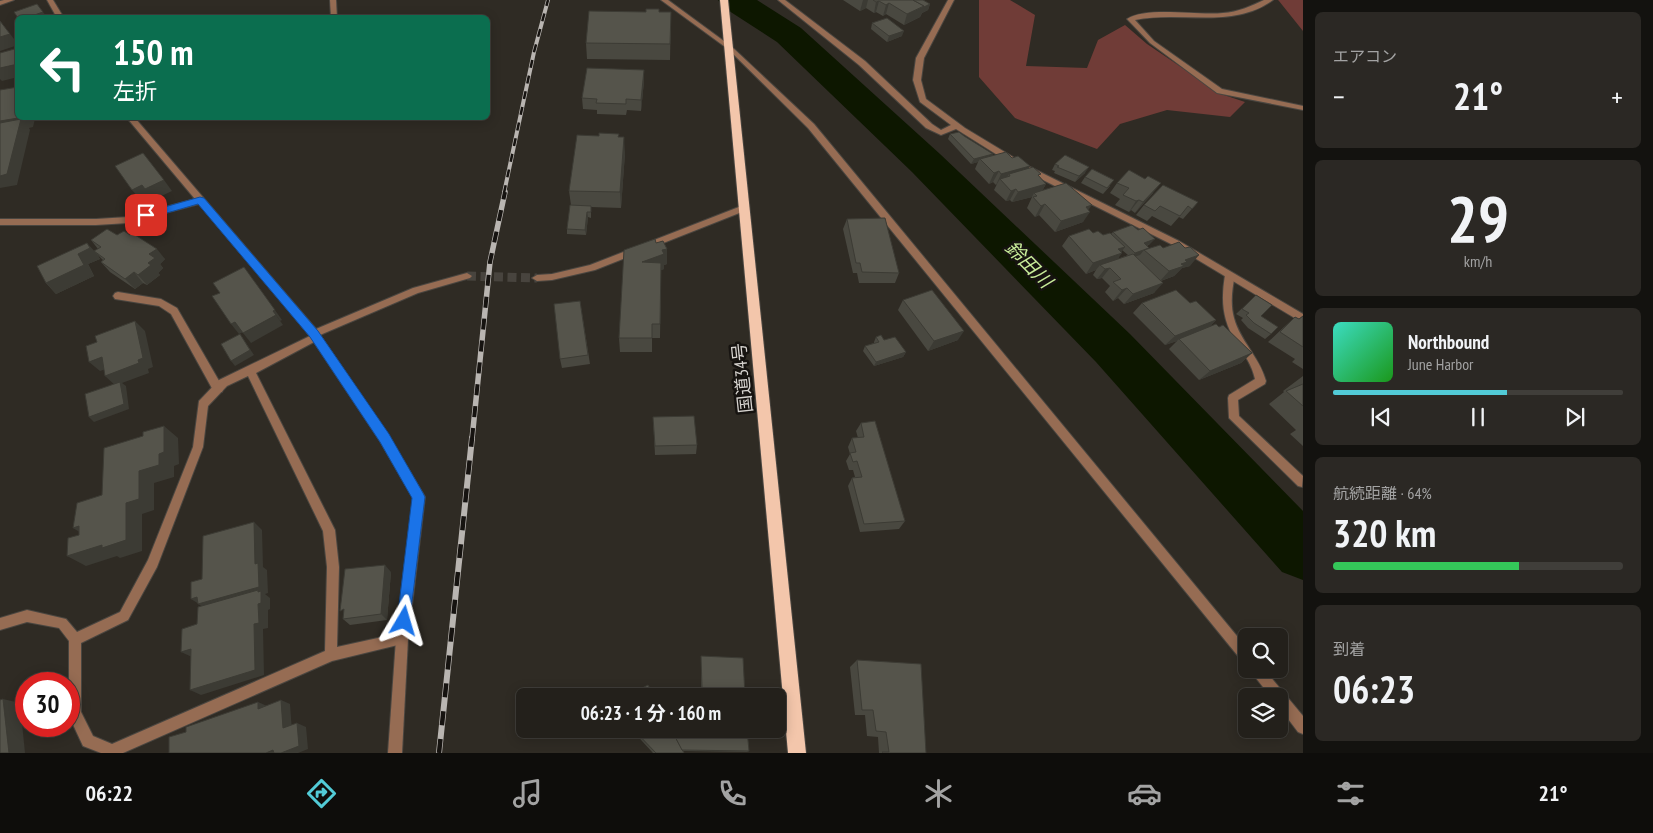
<!DOCTYPE html>
<html lang="ja">
<head>
<meta charset="utf-8">
<style>
  body { margin:0; font-family:"PT Sans Narrow","Noto Sans JP",sans-serif; background:#2b2824; color:#f1f3f6; height:100vh; display:flex; flex-direction:column; font-size:19px; white-space:nowrap }
  * { box-sizing:border-box; margin:0 }
  p { font-size:16px; color:#a3a3a3 }
  .icon { flex:none; width:28px; height:28px; fill:none; stroke:currentColor; stroke-width:2; stroke-linecap:round; stroke-linejoin:round }
  .map { position:relative; flex:1; overflow:hidden }
  .side { display:flex; flex-direction:column; gap:12px; padding:12px; background:#13120f; width:350px }
  .side>* { flex:none }
  .banner { position:absolute; left:15px; top:15px; width:475px; height:105px; border-radius:8px; box-shadow:0 2px 12px #0003,0 0 0 1px #403e3a; background:#0b6e4f; color:#fff; overflow:hidden }
  .controls { position:absolute; left:1238px; top:628px; display:grid; gap:10px }
  .controls a { display:grid; place-items:center; width:50px; height:50px; border-radius:8px; background:#23201b; box-shadow:0 2px 12px #0003,0 0 0 1px #403e3a; font-size:25px }
  .speed { position:absolute; left:15px; top:672px; display:flex; gap:10px; font-size:25px; font-weight:700; text-align:center }
  .speed>* { display:grid; place-content:center; width:65px; height:65px; border-radius:50%; background:#23201b; box-shadow:0 2px 12px #0003,0 0 0 1px #403e3a; line-height:1 }
  .speed .limit { border:8px solid #d22; background:#fff; color:#111 }
  .pin { position:absolute; display:grid; place-items:center; width:42px; height:42px; color:#fff; margin:-21px; border-radius:10px; box-shadow:0 2px 8px #0006 }
  .me { position:absolute; width:55px; margin:-28px; rotate:7deg; stroke-linejoin:round; filter:drop-shadow(0 0 4px #0008) }
  .turn { display:flex; align-items:center; gap:18px; height:105px; padding:0 15px; font-size:22px }
  .turn .icon { width:65px; height:65px; stroke-width:2.5 }
  .turn b { display:block; font-size:35px; line-height:42px }
  .big { font-size:38px; font-weight:700; line-height:1.1 }
  .side .card { flex:1; display:flex; flex-direction:column; justify-content:center; gap:8px; min-width:0; padding:0 18px; border-radius:8px; background:#2b2824 }
  .side .dial { align-items:center; gap:0 }
  .dial b { font-size:65px; line-height:1 }
  .song { display:flex; align-items:center; gap:15px }
  .cover { width:60px; height:60px; border-radius:8px; background:linear-gradient(135deg,hsl(170 70% 55%),hsl(120 70% 35%)) }
  .played { height:5px; border-radius:2px; background:linear-gradient(90deg,#52cbd7 60%,#403e3a 60%) }
  .keys { display:flex; justify-content:space-around; direction:ltr }
  .heat { display:flex; justify-content:space-between; align-items:center; font-size:28px; direction:ltr }
  .charge { height:8px; border-radius:4px; background:linear-gradient(90deg,#34c759 64%,#403e3a 0) }
  .trip { position:absolute; left:516px; top:688px; width:270px; height:50px; border-radius:8px; background:#23201b; box-shadow:0 2px 12px #0003,0 0 0 1px #403e3a; font-weight:700; line-height:50px; text-align:center }
  .tabs { display:flex; height:80px; justify-content:space-around; align-items:center; background:#0e0d0b; color:#a3a3a3 }
  .tabs .icon { width:35px; height:35px }
  .tabs .current { color:#52cbd7 }
  .tabs b { font-size:22px; color:#f1f3f6 }
  main { display:flex; flex:1; min-height:0 }
  .map>svg:first-child { display:block }
</style>
</head>
<body>
<main>
<div class="map">
<svg width="1303" height="753" viewBox="0 0 1303 753">
  <rect width="100%" height="100%" fill="#2f2b24"/>
  <!-- green -->
  <g fill="#703c37">
    <polygon points="979,0 1010,0 1035,15 1026,66 1087,68 1098,40 1125,25 1147,44 1221,94 1245,102 1230,117 1167,110 1120,124 1097,149 1015,118 979,77"/>
    <polygon points="1278,0 1303,0 1303,31 1279,1"/>
  </g>
  <g fill="none" stroke-linecap="round" stroke-linejoin="round">
    <!-- stream -->
    <polygon fill="#0d1700" fill-rule="evenodd" points="1292,534 1303,537 1303,547 1288,542 1287,539 1288,536"/>
    <!-- river -->
    <polygon fill="#0d1700" fill-rule="evenodd" points="718,0 757,0 801,28 940,154 1130,334 1303,511 1303,580 1282,572 1096,362 912,172 777,42 723,7"/>
    <!-- minor-tunnel -->
    <polyline stroke="#48443e" stroke-width="9" stroke-dasharray="9 4.5" stroke-linecap="butt" points="467,276 537,278"/>
    <!-- service casing -->
    <g stroke="#4a4640" stroke-width="2">
      <g id="service">
        <path d="M1230 272 1235 275C1232 289 1230 304 1234 318 1240 341 1259 356 1266 381L1265 384 1238 400 1239 416 1303 476 1302 487 1298 486 1229 418 1228 398 1229 395 1255 379C1252 365 1244 354 1236 342 1222 320 1221 300 1225 275Z"/>
        <polygon points="118,292 161,299 177,308 222,386 223,389 222,392 214,392 171,314 159,306 115,299 113,296 115,293"/>
        <polygon points="402,633 406,635 408,639 402,753 388,753 396,639 398,635"/>
      </g>
    </g>
    <!-- minor casing -->
    <g stroke="#4a4640" stroke-width="2">
      <g id="minor">
        <polygon points="4,0 14,0 0,5 0,1"/>
        <polygon points="47,0 53,0 64,18 57,18"/>
        <polygon points="330,0 336,0 337,18 331,18"/>
        <polygon points="661,0 668,0 732,47 814,124 1246,647 1246,663 1242,661 808,128 728,49"/>
        <polygon points="778,0 785,0 865,61 932,124 941,130 951,125 920,102 913,80 916,58 948,0 954,0 924,58 921,80 926,99 965,128 1013,157 1013,161 1007,161 956,129 941,135 926,128 859,65"/>
        <path d="M1264 0H1273C1232 30 1180 10 1135 20L1154 41 1222 89 1303 106V110L1217 93 1150 43 1127 19C1147 6 1198 16 1223 13 1238 12 1251 6 1264 0Z"/>
        <path d="M127 118H135L316 329 413 288 467 273 472 276 470 278 418 293 320 335 388 435 425 497 408 639 406 643 332 661 123 753H101L83 746 69 716V641L59 628 27 622 0 630V618L27 610 66 619 77 632 120 612 148 560 193 447 199 401 219 380 310 336 199 204 128 223 96 225H0V219H96L128 217 195 199ZM314 342 380 441 413 498 396 634 337 647 339 567 335 530 256 373ZM248 376 323 531 327 567 325 651 112 744 93 736 81 712V643L128 620 157 567 203 447 208 406 227 386Z"/>
        <polygon points="1030,167 1179,241 1303,314 1303,323 1173,245 1027,172 1027,168"/>
        <polygon points="744,205 748,208 747,210 595,270 552,280 537,281 532,278 537,275 552,274 590,265"/>
        <polygon points="1250,669 1264,669 1303,716 1303,734 1298,732 1279,707 1279,696 1270,696 1252,673"/>
      </g>
    </g>
    <!-- trunk casing -->
    <g stroke="#4a4640" stroke-width="2">
      <polygon id="trunk" points="720,0 728,0 806,753 788,753"/>
    </g>
    <!-- service -->
    <use href="#service" fill="#966c53" fill-rule="evenodd"/>
    <!-- minor -->
    <use href="#minor" fill="#966c53" fill-rule="evenodd"/>
    <!-- trunk -->
    <use href="#trunk" fill="#f3c6ab" fill-rule="evenodd"/>
    <!-- rail-far2 casing -->
    <g stroke="#b9b5b1" stroke-width="4">
      <polyline id="rail-far2" points="504,193 534,52 548,0"/>
    </g>
    <!-- rail-far1 casing -->
    <g stroke="#b9b5b1" stroke-width="5.5">
      <polyline id="rail-far1" points="472,439 490,262 505,192"/>
    </g>
    <!-- rail casing -->
    <g stroke="#b9b5b1" stroke-width="6">
      <polyline id="rail" points="439,753 472,438"/>
    </g>
    <!-- rail-far2 -->
    <use href="#rail-far2" stroke="#161310" stroke-width="2.5" stroke-dasharray="8" stroke-linecap="butt"/>
    <!-- rail-far1 -->
    <use href="#rail-far1" stroke="#161310" stroke-width="4" stroke-dasharray="11" stroke-linecap="butt"/>
    <!-- rail -->
    <use href="#rail" stroke="#161310" stroke-width="4.5" stroke-dasharray="14" stroke-linecap="butt"/>
  </g>
  <!-- wall -->
  <g fill="#494840" fill-rule="evenodd">
    <polygon points="843,0 923,0 930,4 928,10 922,13 920,17 904,25 886,14 883,16 876,12 874,13 866,8 860,11"/>
    <polygon points="646,12 671,12 670,60 587,59 586,43"/>
    <polygon points="872,23 902,36 887,42 871,29"/>
    <polygon points="644,81 641,111 627,110 626,115 597,114 597,110 583,109 582,98"/>
    <polygon points="950,134 964,136 992,155 1012,158 1029,168 1046,184 1042,191 1088,210 1083,222 1055,232 1039,215 1035,217 1027,208 1032,197 1012,202 1010,200 1006,201 994,190 997,184 996,185 993,182 989,184 975,169 978,162 971,164 948,139"/>
    <polygon points="619,137 625,153 621,208 591,207 591,218 588,217 586,235 567,234 567,229 571,205 569,191"/>
    <polygon points="1055,164 1085,173 1075,182 1054,173 1055,171 1052,170"/>
    <polygon points="1085,177 1110,186 1103,194 1081,183"/>
    <polygon points="1117,183 1153,193 1135,213 1131,210 1129,212 1115,205 1120,199 1110,193"/>
    <polygon points="1198,202 1183,219 1179,217 1171,226 1152,216 1147,221 1136,215 1144,205"/>
    <polygon points="847,219 899,273 895,283 859,283 857,273 853,273 843,229"/>
    <path d="M1113 232 1150 244 1147 246 1149 248H1163L1190 266 1182 268 1174 276 1161 281 1154 293 1124 304 1118 298 1113 301 1105 292 1110 286 1102 278 1097 279 1093 275 1096 270 1086 274 1062 246 1069 236 1093 233 1103 235 1111 234ZM1122 250 1128 255 1118 259 1121 252Z"/>
    <polygon points="117,235 165,259 160,264 163,268 158,273 160,275 147,285 143,283 135,289 110,272 101,262 103,260 97,254 100,259 88,264 94,276 56,294 46,283 98,249 91,240"/>
    <polygon points="656,243 667,249 667,264 664,265 664,269 661,270 660,338 652,338 652,352 620,352 619,338"/>
    <polygon points="1256,295 1261,316 1271,334 1265,339 1248,328 1241,320 1243,318 1236,314"/>
    <polygon points="903,300 958,340 928,351 898,310"/>
    <polygon points="580,301 590,364 562,368 560,359"/>
    <polygon points="1142,303 1190,303 1216,320 1209,327 1252,353 1241,363 1199,380 1169,349 1177,341 1165,345 1133,313"/>
    <polygon points="1303,316 1303,369 1292,362 1295,359 1268,342 1284,327 1295,317 1299,319"/>
    <polygon points="876,337 884,340 906,352 903,357 874,366 863,351 865,346 874,343 874,342"/>
    <polygon points="1303,376 1303,446 1290,434 1296,430 1269,404 1284,392 1283,391"/>
    <polygon points="653,417 697,445 696,454 655,455"/>
    <polygon points="861,423 905,521 899,529 860,532 848,486 852,478 855,477 853,470 849,470 846,461 850,454 848,447 852,438 858,438 856,431"/>
    <polygon points="391,572 387,620 350,625 343,619"/>
    <polygon points="701,656 743,658 701,688"/>
    <polygon points="857,660 926,753 879,753 878,737 867,736 865,715 855,715 850,667"/>
    <polygon points="631,729 747,729 749,751 747,752 683,751 684,753 653,753"/>
  </g>
  <!-- shaded-wall -->
  <g fill="#3c3b34">
    <polygon points="863,0 868,0 866,8 860,11"/>
    <polygon points="879,1 876,12 874,13 876,2"/>
    <polygon points="889,3 886,14 883,16 886,5"/>
    <polygon points="930,4 928,10 922,13 920,17 904,25 907,14"/>
    <polygon points="43,12 47,17 26,18"/>
    <polygon points="0,21 18,44 18,45 0,51"/>
    <polygon points="904,31 902,36 887,42 889,36"/>
    <polygon points="18,64 18,77 2,81 0,79 0,68"/>
    <polygon points="644,70 644,81 641,111 641,100"/>
    <polygon points="18,118 38,118 38,119 35,119 33,127 29,128 30,130 17,185 0,188 0,121"/>
    <polygon points="624,137 625,153 621,208 620,192"/>
    <polygon points="993,154 990,159 980,159 978,162 971,164 974,159"/>
    <polygon points="1030,166 1024,177 1010,176 1009,174 1004,182 1000,179 997,184 996,185 1001,174"/>
    <polygon points="1089,167 1085,173 1075,182 1079,176"/>
    <polygon points="999,171 993,182 989,184 994,173"/>
    <polygon points="164,180 172,191 153,200 150,196 141,200 132,190 142,185"/>
    <polygon points="1161,183 1153,193 1135,213 1143,202"/>
    <polygon points="1046,184 1040,194 1034,193 1032,197 1012,202 1018,192"/>
    <polygon points="1016,189 1010,200 1006,201 1011,191"/>
    <polygon points="1139,200 1131,210 1129,212 1136,201"/>
    <polygon points="1045,204 1039,215 1035,217 1041,206"/>
    <polygon points="1092,205 1086,213 1090,212 1083,222 1055,232 1061,221 1086,207"/>
    <polygon points="587,212 588,217 586,235 585,230"/>
    <polygon points="1155,239 1150,244 1139,248 1144,243"/>
    <polygon points="87,243 97,254 100,259 88,264 94,276 56,294 46,283 78,254"/>
    <polygon points="1125,247 1120,254 1122,253 1114,264 1100,265 1096,270 1086,274 1093,263 1118,249"/>
    <polygon points="157,249 165,259 160,264 163,268 158,273 160,275 147,285 138,275 148,263 149,254"/>
    <polygon points="667,249 667,264 664,265 664,269 642,277 642,262 662,250"/>
    <polygon points="1144,250 1140,255 1131,258 1135,253"/>
    <polygon points="1199,255 1190,266 1182,268 1174,276 1160,281 1169,271 1185,260"/>
    <polygon points="1110,268 1102,278 1097,279 1105,269"/>
    <polygon points="134,272 143,283 135,289 125,279"/>
    <polygon points="1163,283 1154,293 1124,304 1133,294"/>
    <polygon points="1127,288 1118,298 1113,301 1122,290"/>
    <polygon points="275,310 282,320 280,321 273,311"/>
    <polygon points="276,315 283,325 251,343 243,333"/>
    <polygon points="1216,320 1206,330 1179,339 1177,341 1165,345 1175,336"/>
    <polygon points="135,321 145,331 153,367 148,369 149,373 122,383 126,386 129,409 94,422 89,417 116,386 105,376 138,360"/>
    <polygon points="235,322 243,332 239,334 231,324"/>
    <polygon points="964,331 958,340 928,351 934,341"/>
    <polygon points="240,334 254,355 235,366 231,361"/>
    <polygon points="906,352 903,357 874,366 876,362"/>
    <polygon points="1252,353 1241,363 1199,380 1210,371"/>
    <polygon points="102,357 112,367 100,371 89,362"/>
    <polygon points="164,426 178,438 179,464 174,466 174,477 154,483 154,510 142,514 142,551 120,558 117,556 86,566 67,556 126,503 139,471"/>
    <polygon points="254,522 262,530 263,567 267,570 268,593 265,594 270,598 270,609 268,610 268,628 263,629 264,675 201,695 190,690 208,610 198,604 199,604 191,599 197,597 255,564"/>
    <polygon points="79,526 91,539 73,528"/>
    <polygon points="385,565 391,572 387,620 381,614"/>
    <polygon points="191,649 192,657 181,652"/>
    <polygon points="3,699 20,703 25,753 9,753"/>
    <polygon points="281,700 290,704 292,732 283,728"/>
    <polygon points="258,702 267,706 258,709"/>
    <polygon points="297,723 306,727 308,749 298,753 266,753"/>
  </g>
  <!-- building -->
  <g fill="#55544b" stroke="#3c3b34">
    <polygon points="873,0 913,0 924,6 907,14 889,3 886,5 879,1 876,2"/>
    <polygon points="913,0 923,0 930,4 924,7 924,6"/>
    <polygon points="37,4 43,12 26,18 18,18 14,12"/>
    <polygon points="646,9 659,9 659,12 671,12 670,44 586,43 589,11 646,12"/>
    <polygon points="887,18 904,31 889,36 872,23"/>
    <polygon points="0,21 10,34 0,37"/>
    <polygon points="18,48 18,64 0,68 0,53"/>
    <polygon points="587,68 644,70 641,100 626,99 626,104 596,103 597,99 582,98"/>
    <polygon points="18,87 18,118 0,121 0,90"/>
    <polygon points="21,119 7,174 0,176 0,123"/>
    <polygon points="959,132 964,136 993,154 974,159 950,134"/>
    <polygon points="599,133 619,134 618,137 624,137 620,192 569,191 577,135 599,136"/>
    <polygon points="1006,152 1012,158 1018,156 1030,166 1001,174 999,171 994,173 980,159"/>
    <polygon points="143,153 164,180 145,189 142,185 132,190 115,166"/>
    <polygon points="1065,155 1089,167 1079,176 1057,167 1059,166 1055,164"/>
    <polygon points="1033,167 1041,174 1038,175 1046,184 1018,192 1016,189 1011,191 1000,179 1010,176 1009,174"/>
    <polygon points="1092,169 1114,180 1107,188 1085,177"/>
    <polygon points="1129,170 1145,179 1148,176 1161,183 1143,202 1139,200 1136,201 1123,195 1129,188 1117,183"/>
    <polygon points="1066,183 1092,205 1086,207 1090,212 1061,221 1045,204 1041,206 1033,197 1037,196 1034,193"/>
    <polygon points="1163,185 1198,202 1192,209 1188,206 1180,216 1160,206 1155,211 1144,205"/>
    <polygon points="570,205 591,206 591,212 587,212 585,230 567,229"/>
    <polygon points="885,218 899,273 862,272 860,263 856,263 847,219"/>
    <polygon points="1132,225 1138,230 1143,228 1155,239 1144,243 1149,248 1135,253 1113,232"/>
    <polygon points="107,229 117,235 124,231 130,235 132,233 157,249 149,254 155,258 148,263 151,265 138,275 134,272 125,279 101,262 105,259 94,251 101,247 91,240"/>
    <polygon points="1089,229 1093,233 1098,231 1103,235 1110,233 1125,247 1118,249 1122,253 1093,263 1069,236"/>
    <polygon points="655,239 656,243 663,241 667,249 662,250 664,254 642,262 661,263 660,324 652,324 652,338 619,338 624,250"/>
    <polygon points="1179,242 1185,248 1190,247 1199,255 1185,260 1187,262 1181,264 1184,266 1169,271 1144,250 1160,245 1163,248"/>
    <polygon points="87,243 90,248 78,254 84,265 46,283 37,266"/>
    <polygon points="1133,254 1163,283 1133,294 1127,288 1122,290 1113,282 1121,279 1110,268 1105,269 1100,265"/>
    <polygon points="244,267 275,310 273,311 276,315 243,333 235,322 231,324 212,296 220,293 213,283"/>
    <polygon points="932,290 964,331 934,341 903,300"/>
    <polygon points="1176,290 1190,303 1196,301 1216,320 1175,336 1142,303"/>
    <polygon points="1256,295 1272,305 1261,316 1278,327 1271,334 1254,323 1246,315 1249,313 1242,309"/>
    <polygon points="580,301 588,355 560,359 554,304"/>
    <polygon points="1303,316 1303,347 1280,332 1295,317 1299,319"/>
    <polygon points="135,321 143,358 138,360 139,363 105,376 102,357 89,362 86,346 97,342 95,336"/>
    <polygon points="1216,324 1219,327 1223,325 1252,353 1210,371 1179,339"/>
    <polygon points="240,334 250,350 231,361 221,344"/>
    <polygon points="881,335 884,340 895,337 906,352 876,362 865,346 879,342 876,337"/>
    <polygon points="120,382 124,404 89,417 85,394"/>
    <polygon points="1303,384 1303,406 1286,391"/>
    <polygon points="694,416 697,445 655,446 653,417"/>
    <polygon points="875,421 905,521 864,524 852,478 862,477 857,461 853,462 850,453 856,452 852,438 864,437 861,423"/>
    <polygon points="164,426 164,452 159,454 159,465 139,471 139,499 126,503 126,540 102,548 102,545 67,556 68,538 79,535 79,526 73,528 77,503 102,495 104,448 143,436 143,432"/>
    <polygon points="254,522 255,564 258,563 259,587 198,604 197,597 191,599 191,582 202,579 203,536"/>
    <polygon points="385,565 381,614 343,619 344,609 340,611 345,569"/>
    <polygon points="258,590 258,592 261,591 261,603 258,604 259,623 254,624 255,670 190,690 191,649 181,652 182,629 197,624 198,607"/>
    <polygon points="701,656 743,658 745,696 686,696 702,688"/>
    <polygon points="857,660 921,664 926,753 883,753 882,752 889,752 886,732 876,731 873,710 862,710"/>
    <polygon points="648,685 654,696 627,696"/>
    <polygon points="3,699 9,753 0,753 0,700"/>
    <polygon points="281,700 283,728 297,723 299,746 281,753 274,753 273,750 266,753 169,753 169,737 186,732 186,727 258,702 258,709"/>
    <polygon points="633,729 671,729 684,753 656,753"/>
    <polygon points="671,729 747,729 749,751 682,750"/>
  </g>
  <!-- route -->
  <polygon fill="#1a73e8" stroke="#114b97" points="200,197 204,198 318,331 389,434 423,493 425,497 409,626 404,628 399,626 397,621 412,498 380,442 310,337 198,204 146,219 142,215 143,213"/>
  <g text-anchor="middle" dominant-baseline="central" stroke-width="5" stroke-linejoin="round" paint-order="stroke">
    <!-- street labels -->
    <g font-size="18" fill="#d7d4d0" stroke="#161310">
      <text transform="translate(742 378) rotate(-96)">国道34号</text>
    </g>
    <!-- water labels -->
    <g font-size="19" font-style="italic" fill="#c8ec99" stroke="#161310">
      <text transform="translate(1029 264) rotate(45)">鈴田川</text>
    </g>
  </g>
</svg>
<div class="controls">
<a><svg class="icon" aria-label="search" viewBox="0 0 24 24"><circle cx="10" cy="10" r="6"/><path d="M15 15l6 6"/></svg></a>
<a><svg class="icon" aria-label="layers" viewBox="0 0 24 24"><path d="M12 4l9 5-9 5-9-5zM3 14l9 5 9-5"/></svg></a>
</div>
<div class="speed"><div class="limit">30</div></div>
<div class="pin" style="left:146px;top:215px;background:#d93025"><svg class="icon" aria-label="arrive" viewBox="0 0 24 24"><path d="M6 21V4h12l-3 4 3 4H6"/></svg></div>
<svg class="me" style="left:404px;top:621px" viewBox="-20 -20 40 40"><path d="M0-17L14 15 0 8-14 15z" fill="#1a73e8" stroke="#fff" stroke-width="4"/></svg>
<div class="trip">06:23 · 1 分 · 160 m</div>
<div class="banner">
<div class="turn"><svg class="icon" aria-label="left" viewBox="0 0 24 24"><path d="M17 20v-9H6M10 6l-5 5 5 5"/></svg><div><b>150 m</b>左折</div></div>
</div>
</div>
<section class="side">
<div class="card"><p>エアコン</p>
<div class="heat"><a>−</a><b class="big">21°</b><a>+</a></div>
</div>
<div class="card dial"><b>29</b><p>km/h</p></div>
<div class="card">
<div class="song"><i class="cover"></i><div><b>Northbound</b><p>June Harbor</p></div></div>
<div class="played"></div>
<div class="keys"><svg class="icon" aria-label="previous" viewBox="0 0 24 24"><path d="M18 5L8 12l10 7zM5 5v14"/></svg><svg class="icon" aria-label="pause" viewBox="0 0 24 24"><path d="M8 5v14M16 5v14"/></svg><svg class="icon" aria-label="next" viewBox="0 0 24 24"><path d="M6 5l10 7-10 7zM19 5v14"/></svg></div>
</div>
<div class="card"><p>航続距離 · 64%</p><b class="big">320 km</b><div class="charge"></div></div>
<div class="card"><p>到着</p><b class="big">06:23</b></div>
</section>
</main>
<nav class="tabs">
<b>06:22</b>
<svg class="icon current" aria-label="directions" viewBox="0 0 24 24"><path d="M12 3l9 9-9 9-9-9zM9 14v-3h6M13 9l2 2-2 2"/></svg>
<svg class="icon" aria-label="music" viewBox="0 0 24 24"><path d="M9 18V5l10-2v13"/><circle cx="6" cy="18" r="3"/><circle cx="16" cy="16" r="3"/></svg>
<svg class="icon" aria-label="phone" viewBox="0 0 24 24"><path d="M5 4h4l2 5-3 2q2 4 5 5l2-3 5 2v4C11 20 4 13 5 4z"/></svg>
<svg class="icon" aria-label="climate" viewBox="0 0 24 24"><path d="M12 3v18M4 7l16 10M4 17L20 7"/></svg>
<svg class="icon" aria-label="car" viewBox="0 0 24 24"><path d="M5 17H2v-5l4-1 3-4h7l3 4 3 1v5h-3M9 17h6M6 11h13"/><circle cx="7" cy="17" r="2"/><circle cx="17" cy="17" r="2"/></svg>
<svg class="icon" aria-label="filters" viewBox="0 0 24 24"><path d="M4 7h16M4 17h16"/><circle cx="9" cy="7" r="2"/><circle cx="15" cy="17" r="2"/></svg>
<b>21°</b>
</nav>
</body>
</html>
